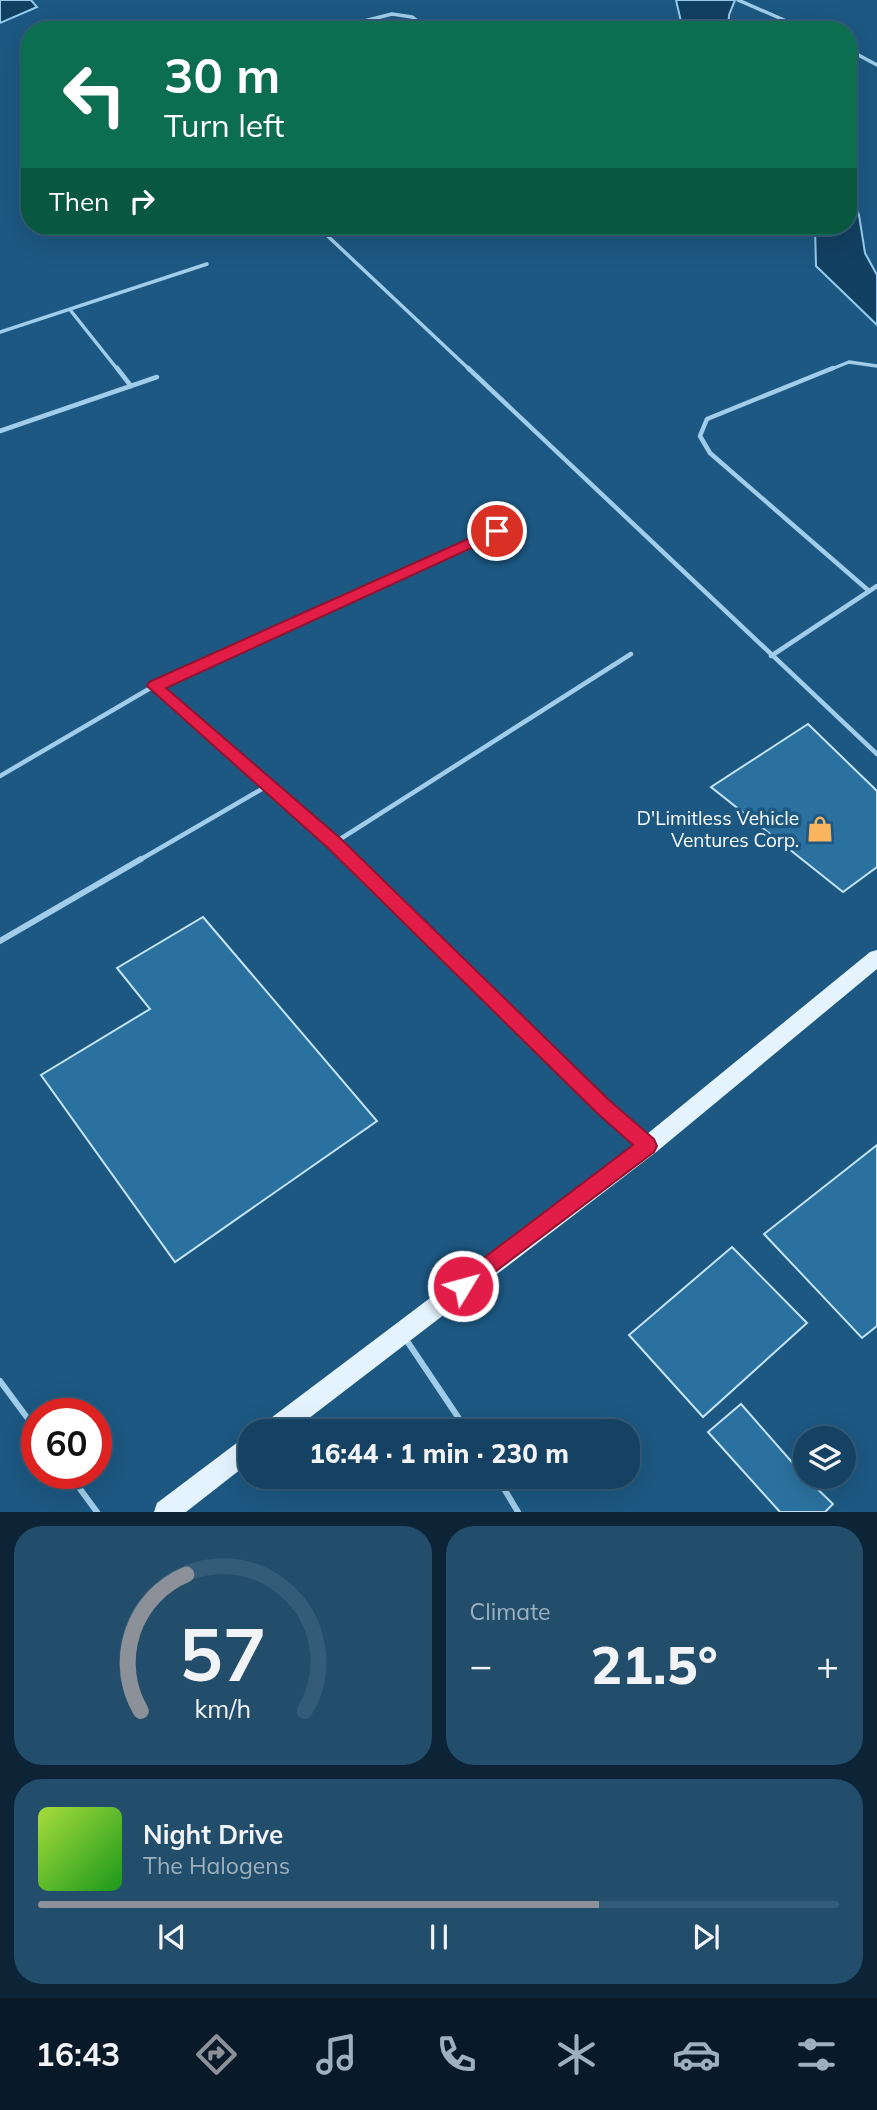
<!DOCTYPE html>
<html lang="en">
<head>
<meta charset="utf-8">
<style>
  body { margin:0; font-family:Mulish,sans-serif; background:#224d6b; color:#f1f3f6; height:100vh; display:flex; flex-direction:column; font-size:26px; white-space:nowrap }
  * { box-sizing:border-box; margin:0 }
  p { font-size:23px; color:#9db0be }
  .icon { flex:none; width:38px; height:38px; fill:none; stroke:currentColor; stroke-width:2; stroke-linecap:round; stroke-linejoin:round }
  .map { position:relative; height:1512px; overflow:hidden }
  .details { display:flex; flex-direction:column; gap:14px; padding:14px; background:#0c2436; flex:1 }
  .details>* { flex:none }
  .top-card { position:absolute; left:21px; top:21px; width:836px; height:214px; border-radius:28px; box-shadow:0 7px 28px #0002,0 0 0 2px #345b77; background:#0b6e4f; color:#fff; overflow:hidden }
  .fabs { position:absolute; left:793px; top:1426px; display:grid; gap:14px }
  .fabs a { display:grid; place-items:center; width:63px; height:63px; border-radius:50%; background:#154262; box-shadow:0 7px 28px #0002,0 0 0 2px #345b77; font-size:35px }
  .speed { position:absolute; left:21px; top:1398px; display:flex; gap:14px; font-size:35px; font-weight:700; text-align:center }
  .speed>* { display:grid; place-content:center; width:91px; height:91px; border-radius:50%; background:#154262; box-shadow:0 7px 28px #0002,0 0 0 2px #345b77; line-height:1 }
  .speed .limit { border:10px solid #d22; background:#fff; color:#111 }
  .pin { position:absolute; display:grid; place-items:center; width:60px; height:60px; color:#fff; margin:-30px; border:4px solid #fff; border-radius:50%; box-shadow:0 2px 7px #0007 }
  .me { position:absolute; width:77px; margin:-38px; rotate:53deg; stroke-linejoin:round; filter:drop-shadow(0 0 5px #0008) }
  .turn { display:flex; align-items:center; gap:24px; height:147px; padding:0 28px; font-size:32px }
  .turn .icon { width:91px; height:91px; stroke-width:2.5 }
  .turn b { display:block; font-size:49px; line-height:60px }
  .then { display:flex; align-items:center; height:66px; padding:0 28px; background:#0003; gap:14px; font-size:26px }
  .big { font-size:52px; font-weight:800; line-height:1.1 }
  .details .widget { flex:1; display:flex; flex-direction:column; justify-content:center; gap:10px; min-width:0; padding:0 24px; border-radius:28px; background:#224d6b }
  .details .dial { align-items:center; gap:0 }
  .dial svg { height:182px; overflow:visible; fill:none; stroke:#345b77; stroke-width:7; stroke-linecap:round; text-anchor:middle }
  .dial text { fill:#f1f3f6; stroke:none }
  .song { display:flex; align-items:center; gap:21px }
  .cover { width:84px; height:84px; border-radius:10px; background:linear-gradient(135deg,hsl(80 70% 55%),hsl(120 70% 35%)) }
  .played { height:7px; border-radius:4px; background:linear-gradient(90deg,#8c9099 70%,#345b77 70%) }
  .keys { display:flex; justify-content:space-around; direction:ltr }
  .heat { display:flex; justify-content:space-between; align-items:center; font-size:38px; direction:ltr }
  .details .tiles { flex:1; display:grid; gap:14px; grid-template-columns:1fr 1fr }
  .widget:last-child { grid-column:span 2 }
  .trip { position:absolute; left:238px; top:1419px; width:402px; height:70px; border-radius:28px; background:#154262; box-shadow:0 7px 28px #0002,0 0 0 2px #345b77; font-weight:800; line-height:70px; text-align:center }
  .menu { display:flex; height:112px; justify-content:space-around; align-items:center; background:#081a27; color:#9db0be }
  .menu .icon { width:49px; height:49px }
  .menu .current { color:#8c9099 }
  .menu b { font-size:32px; color:#f1f3f6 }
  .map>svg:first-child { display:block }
</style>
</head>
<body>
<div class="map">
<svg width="877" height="1512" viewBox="0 0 877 1512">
  <rect width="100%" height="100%" fill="#1c5882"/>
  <!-- water -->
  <g fill="#124061" stroke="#94cbec" stroke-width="2">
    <polygon points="0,0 31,0 37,7 0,23"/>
    <polygon points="676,0 735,0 729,15 728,30 683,30"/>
    <polygon points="849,187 859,215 865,253 877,275 877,325 816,266 815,226 849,226"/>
  </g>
  <!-- building -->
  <g fill="#2b71a0" stroke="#c5e4f8" stroke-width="2">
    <polygon points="389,22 399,30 361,30"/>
    <polygon points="808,724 877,791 877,867 843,892 711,787"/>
    <polygon points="203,917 377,1121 175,1262 41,1075 150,1009 117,968"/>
    <polygon points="877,1145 877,1326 862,1338 764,1234"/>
    <polygon points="732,1247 807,1323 703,1417 629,1335"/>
    <polygon points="741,1404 805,1477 833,1504 825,1512 780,1512 708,1432"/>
  </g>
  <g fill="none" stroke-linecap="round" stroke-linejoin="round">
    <!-- service-far2 -->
    <g stroke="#a1cdea" stroke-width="3.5">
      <polyline points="738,0 807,30"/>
      <polyline points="329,30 392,14 412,17 429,30"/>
      <polyline points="849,50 877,65"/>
      <polyline points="317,226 470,370"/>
      <polyline points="71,311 118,370"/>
      <polyline points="0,332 207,264"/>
      <polyline points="829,370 849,362 877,366"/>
    </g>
    <!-- service-far1 -->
    <g stroke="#a1cdea" stroke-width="4.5">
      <polyline points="117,368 131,386"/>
      <polyline points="468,368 877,754"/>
      <polyline points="833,368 707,419 700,436 710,453 869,591"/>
      <polyline points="0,431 157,377"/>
      <polyline points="771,656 877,586"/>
      <polyline points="154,686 352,861"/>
      <polyline points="0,776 154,686 522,520"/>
      <polyline points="334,843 631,654"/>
      <polyline points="138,861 267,786"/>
    </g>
    <!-- service -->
    <g stroke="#a1cdea" stroke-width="6">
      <polyline points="350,859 643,1142"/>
      <polyline points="0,941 141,859"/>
      <polyline points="405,1338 468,1432"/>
      <polyline points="0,1381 37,1431"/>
      <polyline points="69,1474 97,1512"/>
      <polyline points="497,1477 518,1512"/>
    </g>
    <!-- primary -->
    <g fill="#e4f3fe" fill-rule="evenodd">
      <polygon points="877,950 877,969 655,1153 291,1432 259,1432 263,1424 641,1139 870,952"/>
      <polygon points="250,1435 250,1462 186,1512 154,1512 157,1503 242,1439"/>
    </g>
  </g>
  <!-- route -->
  <polygon fill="#e11d48" stroke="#92132f" stroke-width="2" points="497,526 504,531 502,534 166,688 340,838 609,1100 654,1139 657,1146 654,1152 463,1296 456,1293 453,1286 456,1279 633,1145 596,1112 328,848 147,686 149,682"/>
  <!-- icons -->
  <defs>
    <g id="shop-bare" transform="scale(2.1)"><path d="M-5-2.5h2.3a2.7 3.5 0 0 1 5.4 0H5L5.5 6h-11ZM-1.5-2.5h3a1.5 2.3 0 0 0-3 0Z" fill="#fbb55e" stroke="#1c5882" stroke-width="2.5" paint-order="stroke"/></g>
  </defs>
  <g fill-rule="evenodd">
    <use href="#shop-bare" x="820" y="829"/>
  </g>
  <g text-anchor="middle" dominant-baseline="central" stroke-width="7" stroke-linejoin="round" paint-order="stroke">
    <!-- poi labels -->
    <g font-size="19" fill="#fff" stroke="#1c5882" text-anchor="end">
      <text x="799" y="818">D'Limitless Vehicle<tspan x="799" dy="22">Ventures Corp.</tspan></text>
    </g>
  </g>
</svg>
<div class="fabs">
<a><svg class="icon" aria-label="layers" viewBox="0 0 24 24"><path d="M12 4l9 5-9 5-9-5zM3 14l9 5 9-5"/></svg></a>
</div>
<div class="speed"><div class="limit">60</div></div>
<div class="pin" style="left:497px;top:531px;background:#d93025"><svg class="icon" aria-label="arrive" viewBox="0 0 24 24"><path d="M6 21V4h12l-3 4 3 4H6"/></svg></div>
<svg class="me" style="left:463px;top:1286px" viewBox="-20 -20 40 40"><circle r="17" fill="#e11d48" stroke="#fff" stroke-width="3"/><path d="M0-11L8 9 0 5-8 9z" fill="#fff"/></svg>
<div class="trip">16:44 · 1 min · 230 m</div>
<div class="top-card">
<div class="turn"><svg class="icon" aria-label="left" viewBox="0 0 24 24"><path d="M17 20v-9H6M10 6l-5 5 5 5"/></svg><div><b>30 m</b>Turn left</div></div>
<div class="then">Then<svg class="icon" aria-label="right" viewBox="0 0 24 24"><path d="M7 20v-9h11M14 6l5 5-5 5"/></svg></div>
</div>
</div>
<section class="details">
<div class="tiles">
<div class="widget dial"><svg viewBox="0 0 100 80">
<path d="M14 69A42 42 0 1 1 86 69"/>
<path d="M14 69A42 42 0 0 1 34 9" stroke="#8c9099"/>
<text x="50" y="56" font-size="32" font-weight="700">57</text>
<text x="50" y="72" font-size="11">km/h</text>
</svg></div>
<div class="widget"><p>Climate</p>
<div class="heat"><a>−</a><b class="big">21.5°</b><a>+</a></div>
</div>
<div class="widget">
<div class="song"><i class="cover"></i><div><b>Night Drive</b><p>The Halogens</p></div></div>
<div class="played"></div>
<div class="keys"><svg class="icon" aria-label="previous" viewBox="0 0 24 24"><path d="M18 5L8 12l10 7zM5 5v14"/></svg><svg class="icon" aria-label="pause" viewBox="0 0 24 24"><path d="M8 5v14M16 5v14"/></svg><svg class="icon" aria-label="next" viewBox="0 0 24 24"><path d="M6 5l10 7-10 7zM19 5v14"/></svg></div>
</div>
</div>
</section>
<nav class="menu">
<b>16:43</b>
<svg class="icon current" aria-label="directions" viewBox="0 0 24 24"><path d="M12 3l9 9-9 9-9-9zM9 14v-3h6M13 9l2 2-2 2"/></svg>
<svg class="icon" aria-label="music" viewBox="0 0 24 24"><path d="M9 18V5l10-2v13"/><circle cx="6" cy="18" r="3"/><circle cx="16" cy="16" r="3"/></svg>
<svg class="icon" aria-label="phone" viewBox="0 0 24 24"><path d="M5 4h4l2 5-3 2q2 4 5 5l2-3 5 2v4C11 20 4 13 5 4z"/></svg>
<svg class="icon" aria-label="climate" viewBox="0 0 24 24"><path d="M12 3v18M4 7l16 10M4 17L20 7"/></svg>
<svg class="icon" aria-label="car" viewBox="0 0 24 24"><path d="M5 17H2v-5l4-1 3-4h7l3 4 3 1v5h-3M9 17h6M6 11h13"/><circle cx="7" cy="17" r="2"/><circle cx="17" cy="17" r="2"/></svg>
<svg class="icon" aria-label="filters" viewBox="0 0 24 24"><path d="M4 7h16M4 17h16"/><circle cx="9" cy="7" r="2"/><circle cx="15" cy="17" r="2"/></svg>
</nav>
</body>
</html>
